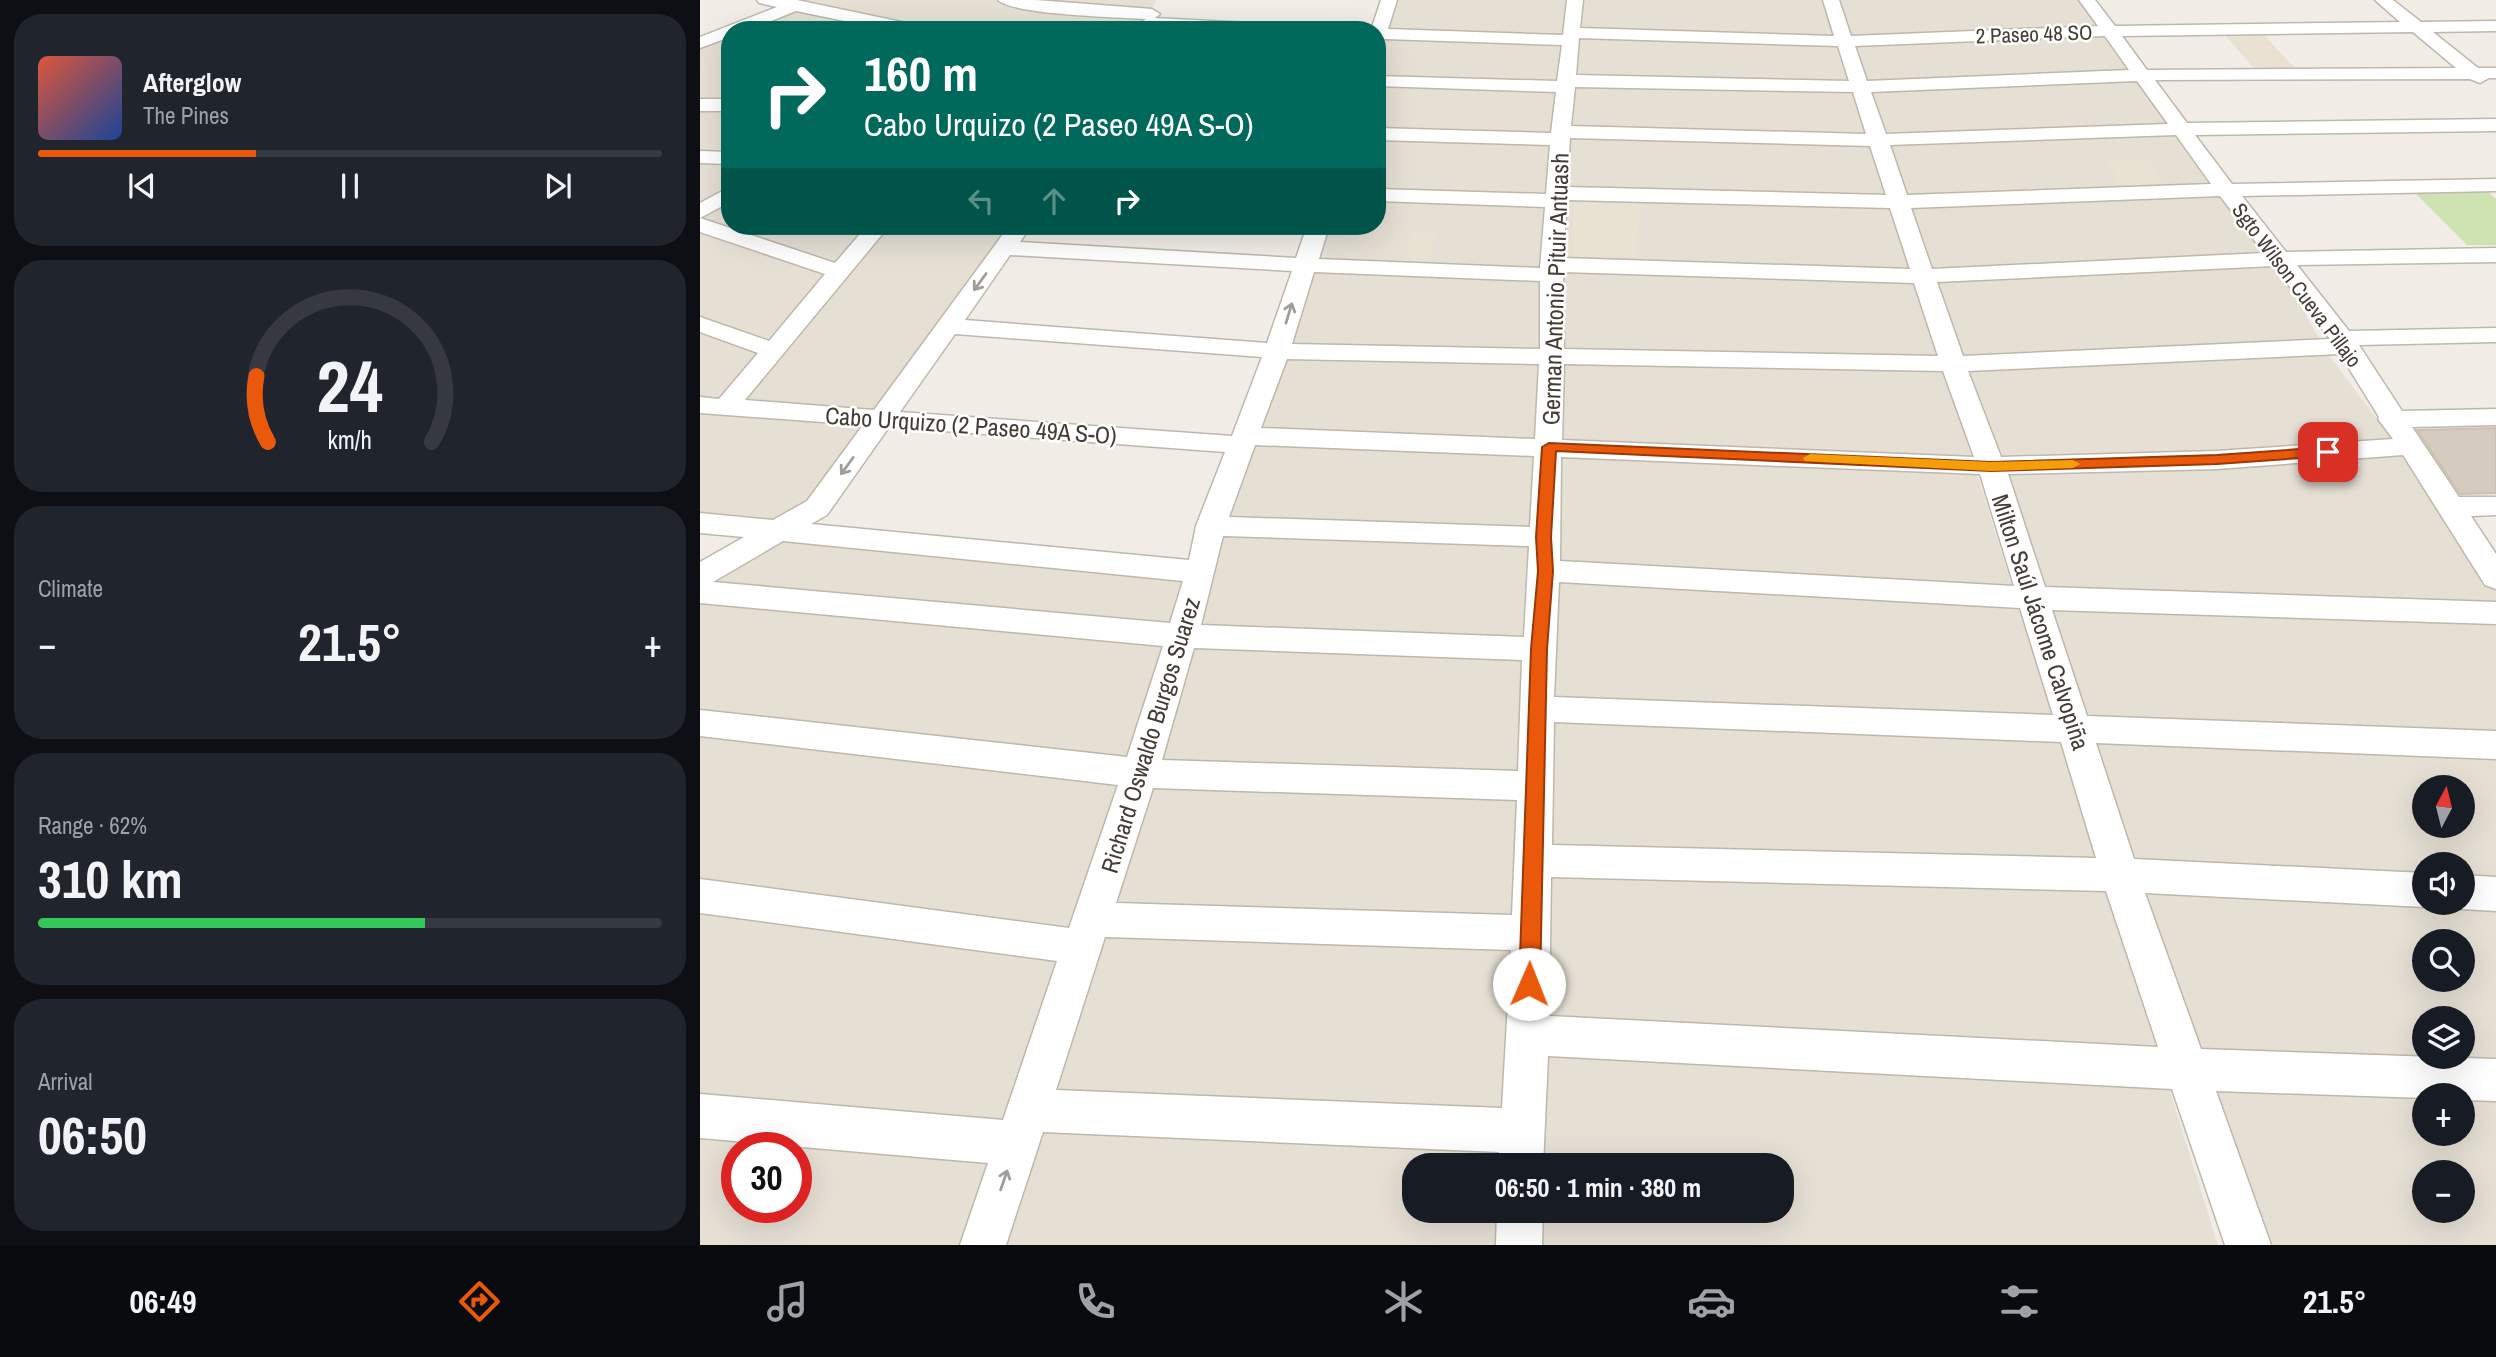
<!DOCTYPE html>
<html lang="en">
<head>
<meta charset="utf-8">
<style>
  body { margin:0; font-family:"Archivo Narrow",sans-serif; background:#20242c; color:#f1f3f6; height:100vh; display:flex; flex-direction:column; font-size:26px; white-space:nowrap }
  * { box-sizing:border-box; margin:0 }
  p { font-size:23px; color:#9ea1a6 }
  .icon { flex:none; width:38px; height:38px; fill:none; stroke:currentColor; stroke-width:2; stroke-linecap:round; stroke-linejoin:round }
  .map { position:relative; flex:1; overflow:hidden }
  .details { display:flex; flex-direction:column; gap:14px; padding:14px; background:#0d0f14; width:700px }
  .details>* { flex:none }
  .hud { position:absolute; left:21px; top:21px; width:665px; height:214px; border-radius:28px; box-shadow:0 7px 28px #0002; background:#00695c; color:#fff; overflow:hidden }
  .needle { width:46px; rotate:7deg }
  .controls { position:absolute; left:1712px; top:775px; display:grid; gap:14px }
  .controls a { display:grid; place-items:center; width:63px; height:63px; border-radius:50%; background:#171b24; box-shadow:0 7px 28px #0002; font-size:35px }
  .speed { position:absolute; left:21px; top:1132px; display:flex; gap:14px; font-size:35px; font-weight:700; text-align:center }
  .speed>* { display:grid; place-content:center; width:91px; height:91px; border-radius:50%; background:#171b24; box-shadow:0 7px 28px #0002; line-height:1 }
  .speed .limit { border:10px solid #d22; background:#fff; color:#111 }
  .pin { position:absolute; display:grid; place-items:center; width:60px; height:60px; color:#fff; margin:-30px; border-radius:14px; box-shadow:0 4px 10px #0006 }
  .me { position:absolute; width:77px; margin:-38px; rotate:1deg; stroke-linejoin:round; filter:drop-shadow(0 0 5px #0008) }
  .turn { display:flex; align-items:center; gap:24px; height:147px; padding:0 28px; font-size:32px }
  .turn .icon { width:91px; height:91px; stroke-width:2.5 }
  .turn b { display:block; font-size:49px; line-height:60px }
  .lanes { display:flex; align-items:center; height:66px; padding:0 28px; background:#0003; justify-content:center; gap:35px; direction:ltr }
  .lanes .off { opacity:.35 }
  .big { font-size:52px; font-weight:700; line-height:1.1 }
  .details .tile { flex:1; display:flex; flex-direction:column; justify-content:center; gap:10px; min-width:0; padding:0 24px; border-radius:28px; background:#20242c }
  .details .dial { align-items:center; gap:0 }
  .dial svg { height:182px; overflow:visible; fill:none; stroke:#363941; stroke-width:7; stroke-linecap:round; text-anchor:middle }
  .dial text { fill:#f1f3f6; stroke:none }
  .song { display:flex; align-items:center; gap:21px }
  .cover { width:84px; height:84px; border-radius:10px; background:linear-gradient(135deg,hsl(10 70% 55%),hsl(220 70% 35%)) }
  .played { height:7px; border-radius:4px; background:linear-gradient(90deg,#ea580c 35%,#363941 35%) }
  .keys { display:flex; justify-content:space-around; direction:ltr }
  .heat { display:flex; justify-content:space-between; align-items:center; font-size:38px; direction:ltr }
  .charge { height:10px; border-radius:5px; background:linear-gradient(90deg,#34c759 62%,#363941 0) }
  .trip { position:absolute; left:702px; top:1153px; width:392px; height:70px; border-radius:28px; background:#171b24; box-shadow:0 7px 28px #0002; font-weight:700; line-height:70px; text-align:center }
  .dock { display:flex; height:112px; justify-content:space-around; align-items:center; background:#090b0e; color:#9ea1a6 }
  .dock .icon { width:49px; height:49px }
  .dock .on { color:#ea580c }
  .dock b { font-size:32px; color:#f1f3f6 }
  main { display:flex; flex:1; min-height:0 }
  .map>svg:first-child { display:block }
</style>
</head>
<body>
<main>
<section class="details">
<div class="tile">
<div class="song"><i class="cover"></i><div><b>Afterglow</b><p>The Pines</p></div></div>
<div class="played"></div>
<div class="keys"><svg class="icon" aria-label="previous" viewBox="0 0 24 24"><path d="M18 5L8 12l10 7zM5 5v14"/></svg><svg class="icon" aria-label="pause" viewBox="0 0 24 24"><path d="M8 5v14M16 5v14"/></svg><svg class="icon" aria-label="next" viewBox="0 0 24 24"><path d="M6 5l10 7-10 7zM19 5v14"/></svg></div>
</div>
<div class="tile dial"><svg viewBox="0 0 100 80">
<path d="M14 69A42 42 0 1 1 86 69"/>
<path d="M14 69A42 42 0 0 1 9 40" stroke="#ea580c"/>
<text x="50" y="56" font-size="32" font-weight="700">24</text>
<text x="50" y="72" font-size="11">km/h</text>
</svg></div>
<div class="tile"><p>Climate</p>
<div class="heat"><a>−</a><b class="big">21.5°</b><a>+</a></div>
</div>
<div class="tile"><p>Range · 62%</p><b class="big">310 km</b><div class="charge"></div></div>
<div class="tile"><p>Arrival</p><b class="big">06:50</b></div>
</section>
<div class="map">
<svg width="1796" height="1245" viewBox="0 0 1796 1245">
  <rect width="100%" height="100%" fill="#f1ede6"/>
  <!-- residential -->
  <g fill="#e5dfd4" fill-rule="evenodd">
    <polygon points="106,0 457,0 438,30 33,30"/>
    <path d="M696 0H1134L1213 269 1518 1245H298L575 350 618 226H677V54ZM714 1166H1082V1211H714Z"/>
    <path d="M1140 0H1382L1546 233 1580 267 1625 350 1702 453 1796 590V1245H1566ZM1724 788H1762V826H1724ZM1724 864H1762V903H1724ZM1724 942H1762V980H1724ZM1724 1018H1762V1057H1724ZM1724 1096H1762V1134H1724ZM1724 1172H1762V1211H1724Z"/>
    <polygon points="30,31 30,226 316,226 181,416 110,507 81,524 0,515 0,44"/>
    <path d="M80 540 489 579 260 1245H0V581ZM37 1148H96V1208H37Z"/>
  </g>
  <!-- education -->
  <g fill="#e9e1d1">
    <polygon points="1522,32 1561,32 1596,69 1555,69"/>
    <polygon points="1448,159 1464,185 1420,185 1407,160"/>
    <polygon points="874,199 941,200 936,257 873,257"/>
    <polygon points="711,233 735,233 729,263 706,263"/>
  </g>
  <!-- green -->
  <polygon fill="#cee2b2" points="1787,191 1796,199 1796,245 1767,245 1714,192"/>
  <!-- building -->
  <polygon fill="#d5cbbf" stroke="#ccc0b0" stroke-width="2" points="1796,428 1796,493 1760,494 1717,430"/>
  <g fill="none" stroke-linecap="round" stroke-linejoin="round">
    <!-- street casing -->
    <g stroke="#bfb7ac" stroke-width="3">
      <g id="street">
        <polygon points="57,0 97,0 216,25 224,30 189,30 96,11 49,30 30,30 30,37 0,48 0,37 77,7 59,3"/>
        <path d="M298 0H336L452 9 460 14 455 18 588 25 596 30 448 28 440 23 446 19C420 17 313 15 298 0Z"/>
        <path d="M681 0H697L688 29 863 35 867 0H883L880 28 1134 36 1123 0H1139L1151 36 1398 26 1379 0H1395L1415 26 1700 22 1675 0H1693L1721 22 1796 21V31L1733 32 1778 68H1796V78H1789L1780 83 1770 79 1455 80 1487 123 1796 119V131L1495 135 1532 184 1796 179V191L1542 196 1586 252 1796 248V262L1597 265 1649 331 1796 328V342L1659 345 1702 411 1796 409V425L1712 427 1759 497H1796V515L1771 516 1796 554V589L1785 585 1703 455 1517 469 1308 474 1345 587 1796 602V624L1352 610 1387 716 1796 731V759L1396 743 1434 859 1724 873V903H1734L1724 907 1445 893 1501 1049 1796 1059V1101L1762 1100V1096H1724V1098L1516 1091 1571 1245H1525L1472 1089 848 1056 843 1166H799V1152L343 1132 306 1245H260L288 1163 0 1138V1094L303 1120 357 961 0 913V879L369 928 418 785 0 736V710L427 757 463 646 0 603V562L44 537 0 533V513L73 520 107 501 163 425 0 413V397L19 399 58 353 0 332V317L69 341 125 274 0 232V218L135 263 167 226H189L45 400 174 410 309 226H331L320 242 596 258 607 226H629L619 259 840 268 845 207 677 201V189L846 194 850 145 677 140V128L851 133 856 92 677 86V76L857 81 862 45 685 39 677 43V30H671ZM1713 32 1756 68 1447 70 1422 36ZM1405 36 1429 70 1167 81 1155 46ZM879 38 1138 46 1149 81 876 75ZM1437 81 1468 124 1186 134 1171 92ZM875 87 1153 92 1166 134 871 126ZM1476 135 1511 184 1207 195 1190 145ZM870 138 1170 146 1186 195 867 187ZM1520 196 1564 253 1232 269 1211 208ZM867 200 1190 208 1210 269 863 258ZM310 255 592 271 567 343 265 320ZM1574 266 1630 339 1263 356 1237 282ZM614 272 840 281V349L592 344ZM863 272 1214 283 1238 356 864 349ZM255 334 562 357 532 436 200 412ZM1640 354 1679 417 1678 419 1693 439 1517 451 1301 457 1268 371ZM587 359 839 364 835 439 561 428ZM864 364 1243 371 1274 457 862 440ZM189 427 525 452 496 526 489 560 111 524 127 515ZM555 445 834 456 830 527 529 517ZM861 457 1280 474 1314 586 860 561ZM523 536 829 546 824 637 501 625ZM83 541 483 581 470 623 13 582ZM859 582 1320 608 1353 715 854 697ZM494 648 822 660 818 771 462 760ZM854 722 1361 742 1396 858 852 845ZM453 788 817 800 812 915 416 903ZM851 877 1406 891 1458 1047 849 1016ZM405 937 811 950 802 1108 356 1090Z"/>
        <rect x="0" y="99" width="30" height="12"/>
        <polygon points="0,151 30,152 30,164 0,163"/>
        <polygon points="30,187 30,202 0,218 0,203"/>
        <polygon points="1762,875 1796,877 1796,911 1762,909 1749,904 1762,903"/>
        <polygon points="797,1211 843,1211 842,1245 796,1245"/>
      </g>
    </g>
    <!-- street -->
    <use href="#street" fill="#fff" fill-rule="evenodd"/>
  </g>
  <!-- one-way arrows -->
  <defs><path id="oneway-shaft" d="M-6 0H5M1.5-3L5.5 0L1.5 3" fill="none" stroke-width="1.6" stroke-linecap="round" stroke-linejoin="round" transform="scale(1.75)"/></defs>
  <g stroke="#a19e9a">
    <use href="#oneway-shaft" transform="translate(280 282) rotate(126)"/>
    <use href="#oneway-shaft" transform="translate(589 313) rotate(-73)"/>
    <use href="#oneway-shaft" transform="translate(147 466) rotate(126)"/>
    <use href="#oneway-shaft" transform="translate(304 1180) rotate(-71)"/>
  </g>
  <!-- route -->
  <polygon fill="#ea580c" stroke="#983908" stroke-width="2" points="849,443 1291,462 1517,455 1628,447 1635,452 1628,456 1517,464 1291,471 856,451 851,537 853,571 847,649 840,984 837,991 829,993 822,991 819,984 831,649 838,571 836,537 842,447"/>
  <!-- slow -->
  <polygon fill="#f59e0b" points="1110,454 1291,462 1373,460 1380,464 1373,468 1291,471 1105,461 1103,458"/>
  <g text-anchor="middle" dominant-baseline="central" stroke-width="5" stroke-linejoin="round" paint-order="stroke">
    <!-- far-street labels -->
    <g font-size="21" fill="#433d36" stroke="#fff">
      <text transform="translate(1334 34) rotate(-2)">2 Paseo 48 SO</text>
      <text transform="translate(1597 285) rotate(53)">Sgto Wilson Cueva Pillajo</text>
    </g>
    <!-- street labels -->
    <g font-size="24" fill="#433d36" stroke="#fff">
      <text transform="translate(855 289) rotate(-88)">German Antonio Pituir Antuash</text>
      <text transform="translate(271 425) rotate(4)">Cabo Urquizo (2 Paseo 49A S-O)</text>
      <text transform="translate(1341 622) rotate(72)">Milton Saúl Jácome Calvopiña</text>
      <text transform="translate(450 735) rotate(-73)">Richard Oswaldo Burgos Suarez</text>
    </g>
  </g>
</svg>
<div class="controls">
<a><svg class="needle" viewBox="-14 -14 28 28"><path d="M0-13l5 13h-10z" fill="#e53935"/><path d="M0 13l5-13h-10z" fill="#9ea1a6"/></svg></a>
<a><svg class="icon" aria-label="sound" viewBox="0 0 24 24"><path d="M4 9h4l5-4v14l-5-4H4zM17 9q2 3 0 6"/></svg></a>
<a><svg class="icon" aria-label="search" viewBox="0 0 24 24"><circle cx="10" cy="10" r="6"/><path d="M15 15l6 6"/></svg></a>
<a><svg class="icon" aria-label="layers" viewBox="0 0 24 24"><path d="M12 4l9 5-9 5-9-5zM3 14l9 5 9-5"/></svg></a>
<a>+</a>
<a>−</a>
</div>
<div class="speed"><div class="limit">30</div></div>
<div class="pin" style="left:1628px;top:452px;background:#d93025"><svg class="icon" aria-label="arrive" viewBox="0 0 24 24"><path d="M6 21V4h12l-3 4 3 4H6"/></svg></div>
<svg class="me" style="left:829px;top:984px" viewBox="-20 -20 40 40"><circle r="19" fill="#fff"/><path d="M0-13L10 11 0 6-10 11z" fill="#ea580c"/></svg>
<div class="trip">06:50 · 1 min · 380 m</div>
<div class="hud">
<div class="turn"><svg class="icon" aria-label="right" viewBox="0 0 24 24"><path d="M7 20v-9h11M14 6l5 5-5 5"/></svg><div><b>160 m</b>Cabo Urquizo (2 Paseo 49A S-O)</div></div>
<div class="lanes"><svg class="icon off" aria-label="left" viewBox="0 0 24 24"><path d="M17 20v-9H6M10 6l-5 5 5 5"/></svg><svg class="icon off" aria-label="ahead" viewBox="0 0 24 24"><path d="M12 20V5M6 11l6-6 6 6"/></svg><svg class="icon" aria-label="right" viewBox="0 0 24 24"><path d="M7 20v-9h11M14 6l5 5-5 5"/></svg></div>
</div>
</div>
</main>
<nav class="dock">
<b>06:49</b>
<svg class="icon on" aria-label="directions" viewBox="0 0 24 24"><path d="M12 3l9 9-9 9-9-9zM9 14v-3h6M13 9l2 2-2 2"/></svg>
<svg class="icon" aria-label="music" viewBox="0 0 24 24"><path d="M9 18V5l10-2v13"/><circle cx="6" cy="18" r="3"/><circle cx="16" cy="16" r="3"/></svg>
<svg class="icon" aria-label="phone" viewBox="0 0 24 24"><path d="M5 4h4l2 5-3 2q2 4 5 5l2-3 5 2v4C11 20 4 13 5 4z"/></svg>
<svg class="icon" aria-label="climate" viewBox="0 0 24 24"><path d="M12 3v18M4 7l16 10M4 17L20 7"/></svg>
<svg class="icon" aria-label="car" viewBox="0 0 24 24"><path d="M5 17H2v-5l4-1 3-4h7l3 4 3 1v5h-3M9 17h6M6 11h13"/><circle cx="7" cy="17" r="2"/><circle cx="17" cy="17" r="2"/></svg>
<svg class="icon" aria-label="filters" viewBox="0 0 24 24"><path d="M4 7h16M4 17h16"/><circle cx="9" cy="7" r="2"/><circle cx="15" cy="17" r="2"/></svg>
<b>21.5°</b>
</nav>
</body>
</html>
